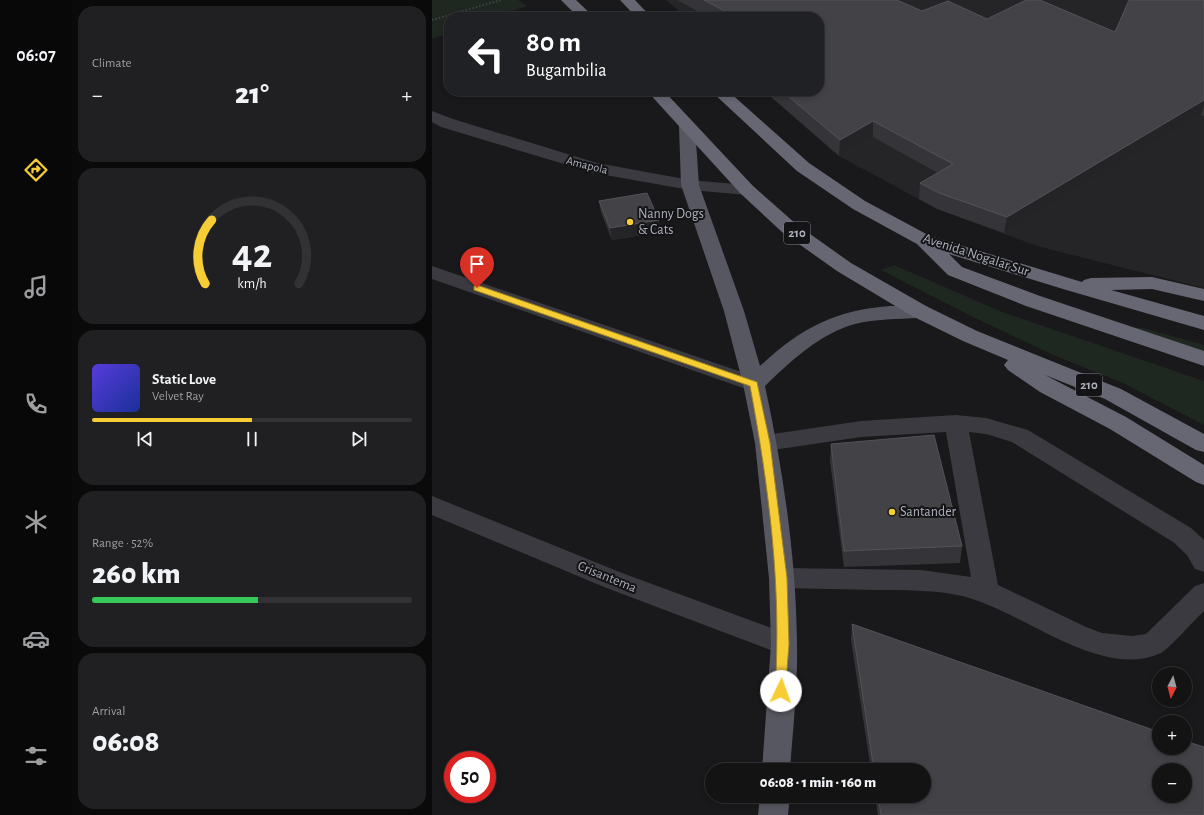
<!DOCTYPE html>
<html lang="en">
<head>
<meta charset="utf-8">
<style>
  body { margin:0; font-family:"Alegreya Sans",sans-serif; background:#202022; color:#f1f3f6; height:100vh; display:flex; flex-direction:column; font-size:15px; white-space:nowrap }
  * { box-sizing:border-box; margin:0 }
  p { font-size:13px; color:#9d9ea0 }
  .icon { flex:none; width:22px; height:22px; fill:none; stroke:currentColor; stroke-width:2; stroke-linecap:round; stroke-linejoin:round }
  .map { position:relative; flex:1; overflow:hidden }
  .side { display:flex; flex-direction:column; gap:6px; padding:6px; background:#0a0a0b; width:360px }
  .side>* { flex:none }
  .top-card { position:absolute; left:12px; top:12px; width:380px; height:84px; border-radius:16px; box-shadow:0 2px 6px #0003,0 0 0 1px #323234; background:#202124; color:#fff; overflow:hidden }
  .needle { width:26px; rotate:186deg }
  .tools { position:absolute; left:720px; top:667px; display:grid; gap:8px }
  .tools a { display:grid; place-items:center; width:40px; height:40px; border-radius:50%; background:#131314; box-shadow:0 2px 6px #0003,0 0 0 1px #323234; font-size:20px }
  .speed { position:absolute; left:12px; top:751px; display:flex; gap:8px; font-size:20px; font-weight:700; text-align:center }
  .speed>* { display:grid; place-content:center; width:52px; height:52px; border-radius:50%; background:#131314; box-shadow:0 2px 6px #0003,0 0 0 1px #323234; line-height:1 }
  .speed .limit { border:6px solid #d22; background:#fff; color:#111 }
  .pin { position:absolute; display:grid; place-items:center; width:34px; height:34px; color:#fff; margin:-41px -17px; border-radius:50% 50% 50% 0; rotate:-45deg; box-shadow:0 0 4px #0007 }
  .pin .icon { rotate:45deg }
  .me { position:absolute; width:44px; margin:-22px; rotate:3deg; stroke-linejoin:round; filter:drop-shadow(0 0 3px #0008) }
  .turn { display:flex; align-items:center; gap:14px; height:84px; padding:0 16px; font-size:18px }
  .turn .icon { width:52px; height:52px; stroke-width:2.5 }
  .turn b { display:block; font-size:28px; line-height:34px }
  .big { font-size:30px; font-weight:800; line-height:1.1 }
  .side .card { flex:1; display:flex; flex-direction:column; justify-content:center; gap:6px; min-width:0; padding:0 14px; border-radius:16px; background:#202022 }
  .side .dial { align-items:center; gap:0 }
  .dial svg { height:104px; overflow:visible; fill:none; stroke:#323234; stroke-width:7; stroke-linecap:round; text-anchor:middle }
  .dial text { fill:#f1f3f6; stroke:none }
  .song { display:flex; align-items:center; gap:12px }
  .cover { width:48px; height:48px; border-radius:6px; background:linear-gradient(135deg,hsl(250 70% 55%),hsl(230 70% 35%)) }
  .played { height:4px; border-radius:2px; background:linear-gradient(90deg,#f7cd35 50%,#323234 50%) }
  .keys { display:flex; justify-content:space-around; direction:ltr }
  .heat { display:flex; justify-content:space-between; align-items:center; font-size:22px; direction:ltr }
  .charge { height:6px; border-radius:3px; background:linear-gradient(90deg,#34c759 52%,#323234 0) }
  .trip { position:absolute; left:273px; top:763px; width:226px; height:40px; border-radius:20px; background:#131314; box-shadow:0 2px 6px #0003,0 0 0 1px #323234; font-weight:800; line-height:40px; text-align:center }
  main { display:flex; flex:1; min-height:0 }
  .tab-bar { display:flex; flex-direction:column; width:72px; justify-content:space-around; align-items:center; background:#080808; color:#9d9ea0 }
  .tab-bar .icon { width:28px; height:28px }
  .tab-bar .current { color:#f7cd35 }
  .tab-bar b { font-size:18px; color:#f1f3f6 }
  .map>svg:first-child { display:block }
</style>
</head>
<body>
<main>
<nav class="tab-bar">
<b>06:07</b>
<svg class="icon current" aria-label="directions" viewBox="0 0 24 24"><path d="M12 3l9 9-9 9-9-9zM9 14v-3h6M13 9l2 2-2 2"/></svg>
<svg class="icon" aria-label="music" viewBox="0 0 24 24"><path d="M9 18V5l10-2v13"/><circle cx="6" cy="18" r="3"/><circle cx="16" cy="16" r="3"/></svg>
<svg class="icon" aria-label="phone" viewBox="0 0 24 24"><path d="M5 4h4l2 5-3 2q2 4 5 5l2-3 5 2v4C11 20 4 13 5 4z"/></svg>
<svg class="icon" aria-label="climate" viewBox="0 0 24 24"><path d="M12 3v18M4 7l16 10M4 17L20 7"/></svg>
<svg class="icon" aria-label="car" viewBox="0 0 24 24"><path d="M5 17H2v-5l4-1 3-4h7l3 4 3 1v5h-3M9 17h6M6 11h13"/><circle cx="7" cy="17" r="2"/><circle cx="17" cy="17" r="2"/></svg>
<svg class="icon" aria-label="filters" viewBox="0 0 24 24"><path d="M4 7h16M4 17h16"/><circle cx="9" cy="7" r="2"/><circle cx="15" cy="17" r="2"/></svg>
</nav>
<section class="side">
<div class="card"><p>Climate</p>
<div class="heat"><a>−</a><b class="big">21°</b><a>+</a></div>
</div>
<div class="card dial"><svg viewBox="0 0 100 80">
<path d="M14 69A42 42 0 1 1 86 69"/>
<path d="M14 69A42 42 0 0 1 19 20" stroke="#f7cd35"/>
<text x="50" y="56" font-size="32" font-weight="700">42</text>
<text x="50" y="72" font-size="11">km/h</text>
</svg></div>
<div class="card">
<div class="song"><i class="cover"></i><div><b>Static Love</b><p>Velvet Ray</p></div></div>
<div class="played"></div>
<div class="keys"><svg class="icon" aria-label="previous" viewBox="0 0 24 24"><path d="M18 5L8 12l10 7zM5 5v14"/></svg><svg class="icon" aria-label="pause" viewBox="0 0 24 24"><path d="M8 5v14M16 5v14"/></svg><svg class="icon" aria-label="next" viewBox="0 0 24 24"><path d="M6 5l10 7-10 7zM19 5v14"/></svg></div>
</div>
<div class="card"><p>Range · 52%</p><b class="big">260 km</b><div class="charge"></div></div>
<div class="card"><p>Arrival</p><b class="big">06:08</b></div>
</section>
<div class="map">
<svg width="772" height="815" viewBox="0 0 772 815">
  <rect width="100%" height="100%" fill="#19191b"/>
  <!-- built -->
  <polygon fill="#252528" points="234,0 772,0 772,288 605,246 505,209 407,156 333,91 387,91 387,17 254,17"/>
  <!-- green -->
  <g fill="#1f2721">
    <polygon points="0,0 86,0 95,6 62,17 17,17 17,33 0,39"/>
    <polygon points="462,265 570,312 772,381 772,425 691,383 626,357 541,317 449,270"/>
    <polygon points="679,326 711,328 772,345 772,356"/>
  </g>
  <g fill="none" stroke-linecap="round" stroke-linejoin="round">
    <!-- path -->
    <polyline stroke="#404147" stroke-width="2" stroke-dasharray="1.5 2" stroke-linecap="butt" points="0,20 69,0"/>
    <!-- minor -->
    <g fill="#3a3a40" fill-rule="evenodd">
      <polygon points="0,111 21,119 165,163 258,180 315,185 321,186 324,190 321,194 315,195 258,190 162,173 9,127 0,122"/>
      <polygon points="0,266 330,379 333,384 330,389 322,392 314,389 0,279"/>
      <path d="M524 415 554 418 596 430 759 528 772 540V572L763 569 755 555 741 542 580 442 554 434 537 432 566 585 654 627 670 633 700 636 714 634 763 586 772 583V611C763 619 738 648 729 653 666 682 586 606 525 595 499 590 473 590 447 590 414 589 382 589 350 588L341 585 337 578 341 571 350 568 489 570 539 577 514 432 429 437 334 451 326 449 323 443 326 437 334 435 429 421Z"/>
      <polygon points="0,496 190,573 361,636 365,644 361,652 352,655 172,587 0,515"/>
    </g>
    <!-- major -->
    <g fill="#565760" fill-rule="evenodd">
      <path d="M255 122 261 123 263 127 267 185 312 311 328 366C368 329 402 310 458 306 470 306 483 303 494 306L497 311 494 316 487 318C466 319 443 319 423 324 387 334 359 361 333 386 351 470 364 556 365 642 366 685 361 728 358 770H330L339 644 337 578 323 443 311 384 292 311 249 185 247 127 249 123Z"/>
      <polygon points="328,796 358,796 356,815 326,815"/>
    </g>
    <!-- highway -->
    <g fill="#666772" fill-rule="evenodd">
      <polygon points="129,0 144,0 162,17 146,17"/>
      <polygon points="188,0 203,0 219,17 204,17"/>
      <polygon points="215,91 232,91 321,186 364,224 419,263 494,306 545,331 689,389 772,434 772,452 764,450 673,399 613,375 694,417 772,465 772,485 764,482 678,429 608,392 576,370 572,365 576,360 531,341 480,316 405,271 350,232 309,194"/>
      <polygon points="279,91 296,91 377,163 433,201 498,236 650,282 652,280 659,278 720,277 772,289 772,301 720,289 679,290 772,316 772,330 631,289 517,254 530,267 608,296 772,351 772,366 594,306 516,275 485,244 421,209 365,171"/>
    </g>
  </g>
  <!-- wall -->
  <g fill="#353539">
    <polygon points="245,0 465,0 490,11 683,32 772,0 772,116 769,115 572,233 505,209 487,199 488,183 506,173 441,137 407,156 338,96 338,91 387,91 387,17 277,17"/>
    <polygon points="167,201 228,232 180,240 169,212"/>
    <polygon points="399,444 530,546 528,563 412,567 398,461"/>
    <polygon points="420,624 772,815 446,815 443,796 492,796 492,770 439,770 419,640"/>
  </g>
  <!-- shaded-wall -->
  <g fill="#242427">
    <polygon points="772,100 772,105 769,115 572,233 575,217"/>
    <polygon points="441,121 441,137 407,156 408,140"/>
    <polygon points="227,220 228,232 180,240 178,228"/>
  </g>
  <!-- building -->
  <g fill="#424247" stroke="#525359" fill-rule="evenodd">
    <polygon points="272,0 465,0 490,11 516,1 555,19 594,0 608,0 683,32 697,0 772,0 772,100 575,217 507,193 488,183 521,164 441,121 408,140 350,91 387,91 387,17 304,17"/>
    <polygon points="215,193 227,220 178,228 167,201"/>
    <polygon points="502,435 530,546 412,551 399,444"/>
    <path d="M420 624 727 732V748H753V741L772 747V815H449L446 796H492V770H442ZM727 770H753V796H727Z"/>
  </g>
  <!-- route -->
  <path fill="#f7cd35" stroke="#a18522" d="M45 285 325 382 338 443 355 578 357 644 353 695 349 696 345 695 343 691C350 589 337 487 318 386L42 290V286Z"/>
  <!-- markers -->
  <g fill="#f7cd35" stroke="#141416" stroke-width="1.5">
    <circle cx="198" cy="222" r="4"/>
    <circle cx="460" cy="512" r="4"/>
  </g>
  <g text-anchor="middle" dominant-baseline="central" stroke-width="4" stroke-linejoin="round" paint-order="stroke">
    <!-- far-street labels -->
    <g font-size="12" fill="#abaebb" stroke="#141416">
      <text transform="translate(155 165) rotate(14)">Amapola</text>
    </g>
    <!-- shield labels -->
    <g fill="#141416" stroke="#7e808a" stroke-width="1">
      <rect x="352" y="222" width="26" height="22" rx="3"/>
      <rect x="644" y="374" width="26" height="22" rx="3"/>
    </g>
    <g font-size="13" font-weight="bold" fill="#abaebb">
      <text x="365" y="233">210</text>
      <text x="657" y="385">210</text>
    </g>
    <!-- poi labels -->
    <g font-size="14" fill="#abaebb" stroke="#141416" text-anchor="start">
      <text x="206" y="214">Nanny Dogs<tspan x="206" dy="16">&amp; Cats</tspan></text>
      <text x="468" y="512">Santander</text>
    </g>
    <!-- street labels -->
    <g font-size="14" fill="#abaebb" stroke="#141416">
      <text transform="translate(544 255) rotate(18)">Avenida Nogalar Sur</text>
      <text transform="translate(175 577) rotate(22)">Crisantema</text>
    </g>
  </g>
</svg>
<div class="tools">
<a><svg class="needle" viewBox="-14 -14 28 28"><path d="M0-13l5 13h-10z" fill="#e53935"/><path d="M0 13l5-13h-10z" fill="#9d9ea0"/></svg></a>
<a>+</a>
<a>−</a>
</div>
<div class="speed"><div class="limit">50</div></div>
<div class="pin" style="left:45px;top:288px;background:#d93025"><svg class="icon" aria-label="arrive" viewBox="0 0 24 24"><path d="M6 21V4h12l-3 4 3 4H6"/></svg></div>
<svg class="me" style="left:349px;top:691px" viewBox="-20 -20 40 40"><circle r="19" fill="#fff"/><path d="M0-13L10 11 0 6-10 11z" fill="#f7cd35"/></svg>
<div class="trip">06:08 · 1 min · 160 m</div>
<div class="top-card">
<div class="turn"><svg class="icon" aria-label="left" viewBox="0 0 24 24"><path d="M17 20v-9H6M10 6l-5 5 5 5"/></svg><div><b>80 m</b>Bugambilia</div></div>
</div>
</div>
</main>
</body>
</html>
